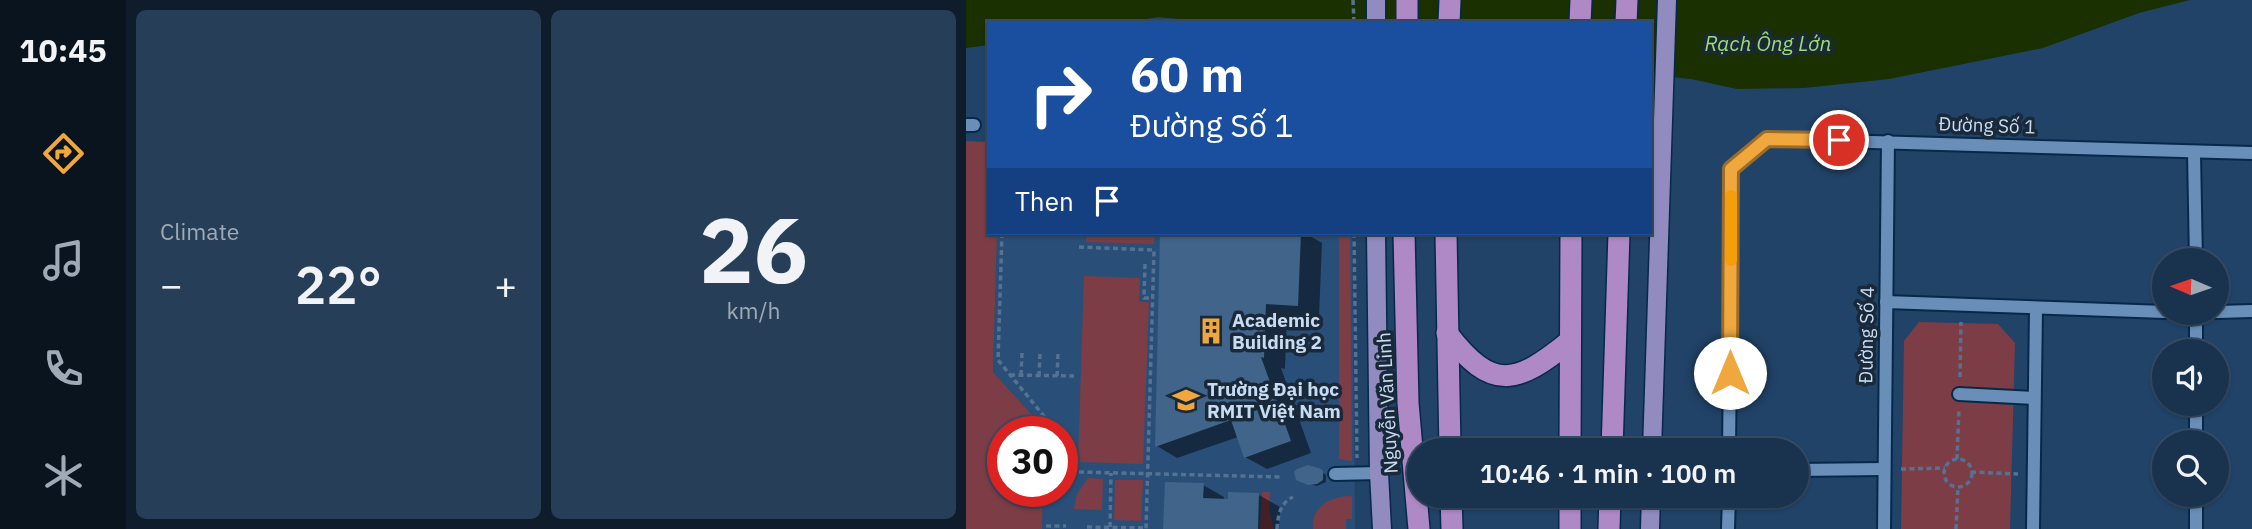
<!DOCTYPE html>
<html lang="en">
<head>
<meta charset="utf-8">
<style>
  body { margin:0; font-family:"IBM Plex Sans",sans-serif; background:#263e58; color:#f1f3f6; height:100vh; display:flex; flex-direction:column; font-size:26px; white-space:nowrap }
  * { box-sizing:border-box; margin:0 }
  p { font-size:23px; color:#9faab6 }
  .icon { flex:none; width:38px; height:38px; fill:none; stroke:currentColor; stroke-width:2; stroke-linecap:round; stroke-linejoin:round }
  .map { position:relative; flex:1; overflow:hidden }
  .drawer { display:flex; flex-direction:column; gap:10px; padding:10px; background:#0e1c2b; width:840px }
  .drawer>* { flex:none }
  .banner { position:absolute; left:21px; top:21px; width:665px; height:214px; border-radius:0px; box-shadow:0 2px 5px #0004,0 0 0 2px #374d66; background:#1a4fa0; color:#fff; overflow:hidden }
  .needle { width:46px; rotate:272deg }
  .buttons { position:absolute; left:1186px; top:248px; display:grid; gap:14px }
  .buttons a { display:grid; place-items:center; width:77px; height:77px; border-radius:50%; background:#19324e; box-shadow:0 2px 5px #0004,0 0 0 2px #374d66; font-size:35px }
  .speed { position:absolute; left:21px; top:416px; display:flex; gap:14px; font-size:35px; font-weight:700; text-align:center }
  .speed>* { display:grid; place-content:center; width:91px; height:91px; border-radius:50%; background:#19324e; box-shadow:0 2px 5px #0004,0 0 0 2px #374d66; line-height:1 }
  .speed .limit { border:10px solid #d22; background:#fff; color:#111 }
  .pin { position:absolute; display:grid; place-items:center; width:60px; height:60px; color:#fff; margin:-30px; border:4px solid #fff; border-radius:50%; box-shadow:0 2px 7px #0007 }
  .me { position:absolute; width:77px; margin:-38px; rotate:0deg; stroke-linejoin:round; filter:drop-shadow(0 0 5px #0008) }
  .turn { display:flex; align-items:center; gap:24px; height:147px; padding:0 28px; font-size:32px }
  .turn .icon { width:91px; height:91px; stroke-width:2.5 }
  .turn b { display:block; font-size:49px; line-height:60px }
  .then { display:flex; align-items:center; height:66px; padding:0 28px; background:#0003; gap:14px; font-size:26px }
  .big { font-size:52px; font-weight:600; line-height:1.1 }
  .drawer .tile { flex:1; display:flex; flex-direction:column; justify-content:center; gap:10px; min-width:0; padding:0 24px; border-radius:10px; background:#263e58 }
  .drawer .dial { align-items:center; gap:0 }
  .dial b { font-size:91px; line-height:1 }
  .heat { display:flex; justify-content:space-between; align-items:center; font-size:38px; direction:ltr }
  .drawer .tiles { flex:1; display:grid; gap:10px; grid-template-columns:repeat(2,1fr) }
  .trip { position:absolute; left:441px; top:438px; width:402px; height:70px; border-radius:35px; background:#19324e; box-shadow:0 2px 5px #0004,0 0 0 2px #374d66; font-weight:600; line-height:70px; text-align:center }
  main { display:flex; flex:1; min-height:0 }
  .tab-bar { display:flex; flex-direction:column; width:126px; justify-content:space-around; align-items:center; background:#0a141f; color:#9faab6 }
  .tab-bar .icon { width:49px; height:49px }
  .tab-bar .active { color:#efa73e }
  .tab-bar b { font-size:32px; color:#f1f3f6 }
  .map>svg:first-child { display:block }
</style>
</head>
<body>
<main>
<nav class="tab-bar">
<b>10:45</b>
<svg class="icon active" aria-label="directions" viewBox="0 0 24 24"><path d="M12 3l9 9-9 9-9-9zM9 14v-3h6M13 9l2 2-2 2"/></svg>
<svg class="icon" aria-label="music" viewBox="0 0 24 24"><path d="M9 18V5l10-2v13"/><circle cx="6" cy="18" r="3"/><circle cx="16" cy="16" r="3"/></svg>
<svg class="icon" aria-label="phone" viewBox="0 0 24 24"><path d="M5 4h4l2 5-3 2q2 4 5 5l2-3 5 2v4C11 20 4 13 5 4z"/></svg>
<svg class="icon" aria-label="climate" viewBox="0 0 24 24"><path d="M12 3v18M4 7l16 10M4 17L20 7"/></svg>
</nav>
<section class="drawer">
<div class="tiles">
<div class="tile"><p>Climate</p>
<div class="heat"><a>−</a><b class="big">22°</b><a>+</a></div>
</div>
<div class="tile dial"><b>26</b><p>km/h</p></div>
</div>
</section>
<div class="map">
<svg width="1286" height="529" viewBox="0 0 1286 529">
  <rect width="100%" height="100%" fill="#214368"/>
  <!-- built -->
  <polygon fill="#294f79" points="31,233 386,233 389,529 76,529 77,492 96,492 96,432 79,432 79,429 27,372"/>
  <!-- green -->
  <g fill="#7c3d46">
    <polygon points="0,141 23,142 23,233 31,233 27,372 79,429 79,432 37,432 37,492 77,492 76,529 0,529"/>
    <polygon points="121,233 189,233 188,244 120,242"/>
    <polygon points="373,233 384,233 386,461 373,459"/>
    <polygon points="118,276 174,278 173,302 183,302 177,464 112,462"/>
    <polygon points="953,322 1032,324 1049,343 1044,529 935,529 938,341"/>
    <polygon points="122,478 137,479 136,510 108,509 111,494"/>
    <polygon points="149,480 177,480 175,521 148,520"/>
    <polygon points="296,492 304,492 303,510 308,529 294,529"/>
    <path d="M386 496V519H380V529H347C345 506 365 496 386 496Z"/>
  </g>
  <!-- water -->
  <polygon fill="#1a3001" points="0,0 1224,0 1173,13 1077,48 923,79 838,88 771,89 725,79 684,75 684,23 256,23 192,17 158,23 23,23 23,45 0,48"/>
  <!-- shadow -->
  <g fill="#0007">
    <polygon points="196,233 339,233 356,243 353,317 321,315 319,369 315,368 345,453 301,469 279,457 272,437 211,458 191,446"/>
    <polygon points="347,467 360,475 360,482 351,486 334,481"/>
    <polygon points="237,485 258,497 258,501 263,501 264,494 293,495 314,507 313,529 199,529"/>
  </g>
  <!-- building -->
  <g fill="#41648b">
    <polygon points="194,233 335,233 332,306 300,304 298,358 295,357 325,441 278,458 265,420 189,447"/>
    <polygon points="342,465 355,469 357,471 357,480 351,484 342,485 330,480 328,472 331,469"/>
    <polygon points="199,482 238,483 237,498 262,499 262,492 293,493 292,529 197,529"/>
  </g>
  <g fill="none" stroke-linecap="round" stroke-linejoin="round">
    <!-- minor casing -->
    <g stroke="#06284b" stroke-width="16">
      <g id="minor">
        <polyline points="0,125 8,125"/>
        <polyline points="1228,153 1230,261"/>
        <polyline points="920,302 1199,312"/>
        <polyline points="1251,312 1286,311"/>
        <polyline points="1230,352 1230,313"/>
        <polyline points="993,394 1068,398"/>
        <polyline points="1230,443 1230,404"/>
        <polyline points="763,450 766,169 801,139 1286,153"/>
        <polyline points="831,470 918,469"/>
        <polyline points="369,474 413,473"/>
        <polyline points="762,529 763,495"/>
        <polyline points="918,529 922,141"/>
        <polyline points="1067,529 1070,309"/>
        <polyline points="1230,529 1230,495"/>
      </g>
    </g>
    <!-- major casing -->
    <g stroke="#06284b" stroke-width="21">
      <g id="major">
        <polyline points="410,0 410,23"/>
        <polyline points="410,233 413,473 416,529"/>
        <polyline points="686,450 701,0"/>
        <polyline points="684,529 685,495"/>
      </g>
    </g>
    <!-- highway casing -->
    <g stroke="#06284b" stroke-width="24">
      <g id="highway">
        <polyline points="441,23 441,0"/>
        <polyline points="483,23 484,0"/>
        <polyline points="614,23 615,0"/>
        <polyline points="660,23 661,0"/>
        <polyline points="438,233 442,403 453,529"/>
        <polyline points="480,233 484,450"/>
        <path d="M481 333C526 392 550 385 604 341"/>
        <polyline points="604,450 605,233"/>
        <polyline points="646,450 653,233"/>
        <polyline points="485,495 486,529"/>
        <polyline points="604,495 604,529"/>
        <polyline points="643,529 644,495"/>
      </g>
    </g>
    <!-- path -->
    <g stroke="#557293" stroke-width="3.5" stroke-dasharray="5 3.5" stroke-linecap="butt">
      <polyline points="387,0 388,23"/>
      <polyline points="36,233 32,360 86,426 85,432"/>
      <polyline points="388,233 391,458"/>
      <polyline points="113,247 188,250 180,529"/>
      <polyline points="179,264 178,298 186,298"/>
      <polyline points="44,375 108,376"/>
      <polyline points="55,375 56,353"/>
      <polyline points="73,376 74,353"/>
      <polyline points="91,376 92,354"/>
      <polyline points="994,377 995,322"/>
      <polyline points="991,459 993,409"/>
      <circle cx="992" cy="473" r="14"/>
      <polyline points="935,469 979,468"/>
      <polyline points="113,472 316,477"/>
      <polyline points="1005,472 1052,474"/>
      <polyline points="80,526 100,526"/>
      <polyline points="121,527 180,528"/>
      <polyline points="144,527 145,473"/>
      <path d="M311 529C312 515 314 503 327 497"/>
      <polyline points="990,529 992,487"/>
    </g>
    <!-- minor -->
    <use href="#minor" stroke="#698eb7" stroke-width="12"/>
    <!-- major -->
    <use href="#major" stroke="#928bbf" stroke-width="18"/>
    <!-- highway -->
    <use href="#highway" stroke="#ae89c5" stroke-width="21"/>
  </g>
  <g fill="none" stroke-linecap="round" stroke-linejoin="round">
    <!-- route casing -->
    <g stroke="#9b6d28" stroke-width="18">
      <polyline id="route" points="764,373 765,169 801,139 873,140"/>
    </g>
    <!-- route -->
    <use href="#route" stroke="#efa73e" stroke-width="12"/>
    <!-- slow -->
    <polyline stroke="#f59e0b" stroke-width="12" points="765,260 765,196"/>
  </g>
  <!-- icons -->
  <defs>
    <g id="building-bare" transform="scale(2.1)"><path d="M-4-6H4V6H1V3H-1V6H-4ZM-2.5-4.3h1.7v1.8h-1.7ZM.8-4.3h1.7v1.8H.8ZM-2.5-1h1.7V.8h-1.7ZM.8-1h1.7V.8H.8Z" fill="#efa73e" stroke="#1a293a" stroke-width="2.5" paint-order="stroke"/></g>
    <g id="university-bare" transform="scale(2.1)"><path d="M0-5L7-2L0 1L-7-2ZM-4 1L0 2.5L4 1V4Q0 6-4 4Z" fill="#efa73e" stroke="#1a293a" stroke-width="2.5" paint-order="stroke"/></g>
  </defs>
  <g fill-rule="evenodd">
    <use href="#building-bare" x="245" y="331"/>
    <use href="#university-bare" x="220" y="400"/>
  </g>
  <g text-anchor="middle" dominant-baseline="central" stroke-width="7" stroke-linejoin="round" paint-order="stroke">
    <!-- street labels -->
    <g font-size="19" fill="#c7dbf1" stroke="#1a293a">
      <text transform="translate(1021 125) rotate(2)">Đường Số 1</text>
      <text transform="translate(900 335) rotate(-89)">Đường Số 4</text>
      <text transform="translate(421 403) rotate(-93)">Nguyễn Văn Linh</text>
    </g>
    <!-- poi labels -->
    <g font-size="19" font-weight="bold" fill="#c7dbf1" stroke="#1a293a" text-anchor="start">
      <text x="266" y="320">Academic<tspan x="266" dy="22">Building 2</tspan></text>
      <text x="241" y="389">Trường Đại học<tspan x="241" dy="22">RMIT Việt Nam</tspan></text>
    </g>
    <!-- water labels -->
    <g font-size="21" font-style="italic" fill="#9fdb6b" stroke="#1a293a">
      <text x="802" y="43">Rạch Ông Lớn</text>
    </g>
  </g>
</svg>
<div class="buttons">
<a><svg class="needle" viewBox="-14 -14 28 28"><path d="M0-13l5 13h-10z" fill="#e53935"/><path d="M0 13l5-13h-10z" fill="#9faab6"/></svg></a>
<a><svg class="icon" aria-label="sound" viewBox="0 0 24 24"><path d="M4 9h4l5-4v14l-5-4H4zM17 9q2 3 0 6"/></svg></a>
<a><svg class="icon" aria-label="search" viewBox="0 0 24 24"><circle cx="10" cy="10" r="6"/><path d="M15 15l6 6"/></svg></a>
</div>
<div class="speed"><div class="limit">30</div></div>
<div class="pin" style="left:873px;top:140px;background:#d93025"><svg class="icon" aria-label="arrive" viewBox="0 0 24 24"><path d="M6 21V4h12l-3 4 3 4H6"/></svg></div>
<svg class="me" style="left:764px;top:373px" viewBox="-20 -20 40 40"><circle r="19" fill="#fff"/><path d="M0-13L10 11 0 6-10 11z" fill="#efa73e"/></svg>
<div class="trip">10:46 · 1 min · 100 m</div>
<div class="banner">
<div class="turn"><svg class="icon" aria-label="right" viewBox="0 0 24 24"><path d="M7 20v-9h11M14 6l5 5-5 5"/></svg><div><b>60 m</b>Đường Số 1</div></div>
<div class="then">Then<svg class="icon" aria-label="arrive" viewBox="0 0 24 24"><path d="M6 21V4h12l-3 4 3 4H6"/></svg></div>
</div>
</div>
</main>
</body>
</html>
